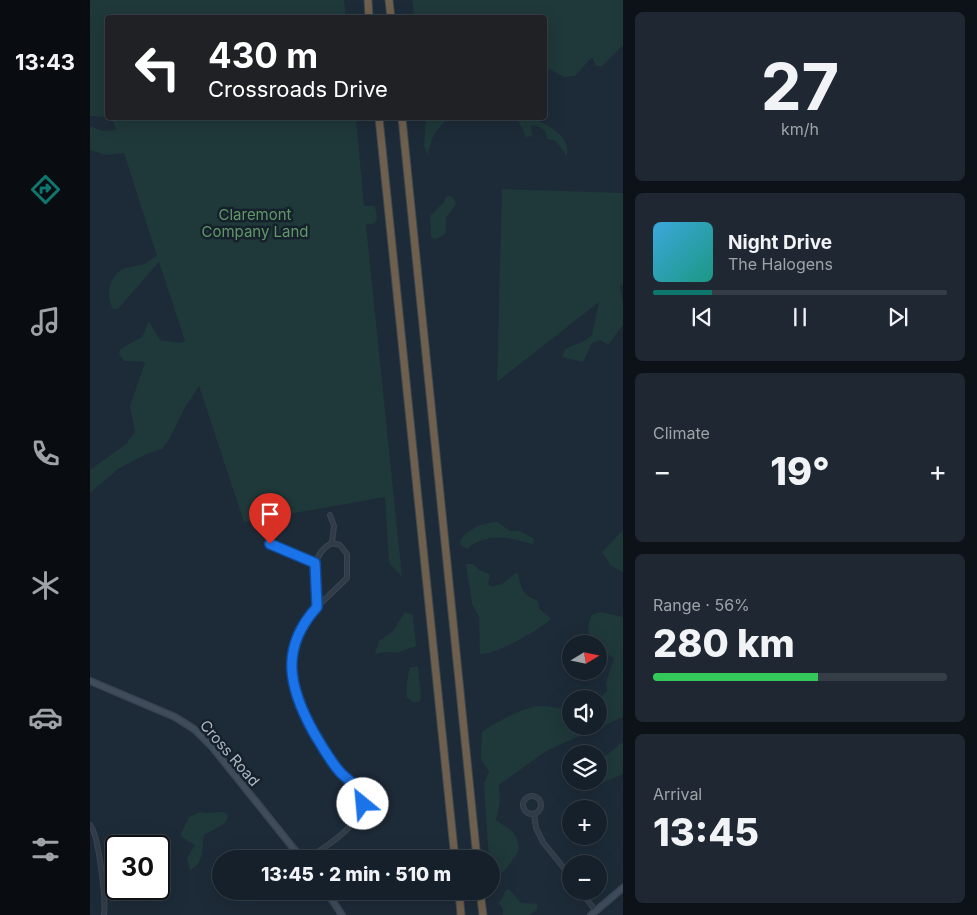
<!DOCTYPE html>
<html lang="en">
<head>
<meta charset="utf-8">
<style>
  body { margin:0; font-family:Inter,sans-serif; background:#1f2832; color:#f1f3f6; height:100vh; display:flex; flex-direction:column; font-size:19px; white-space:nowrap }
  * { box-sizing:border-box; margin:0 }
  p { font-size:16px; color:#9ea3a8 }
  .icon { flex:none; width:28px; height:28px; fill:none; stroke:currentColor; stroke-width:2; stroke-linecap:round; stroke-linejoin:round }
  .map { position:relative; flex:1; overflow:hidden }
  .panel { display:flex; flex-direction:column; gap:12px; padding:12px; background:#0c1217; width:354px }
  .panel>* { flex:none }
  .guide { position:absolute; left:15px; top:15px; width:442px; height:105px; border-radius:5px; box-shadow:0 5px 20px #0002,0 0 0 1px #353e47; background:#202124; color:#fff; overflow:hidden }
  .needle { width:32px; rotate:80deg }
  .controls { position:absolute; left:472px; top:635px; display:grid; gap:10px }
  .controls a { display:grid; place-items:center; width:45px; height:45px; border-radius:50%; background:#16202a; box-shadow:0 5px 20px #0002,0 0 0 1px #353e47; font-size:25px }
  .speed { position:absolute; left:15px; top:835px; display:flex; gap:10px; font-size:25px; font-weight:700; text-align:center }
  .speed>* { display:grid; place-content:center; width:65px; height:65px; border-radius:50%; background:#16202a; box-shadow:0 5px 20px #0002,0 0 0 1px #353e47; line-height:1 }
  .speed .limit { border:2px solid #111; border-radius:8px; background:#fff; color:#111 }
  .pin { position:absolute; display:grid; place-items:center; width:42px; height:42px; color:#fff; margin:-51px -21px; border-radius:50% 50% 50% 0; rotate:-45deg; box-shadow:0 0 5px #0007 }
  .pin .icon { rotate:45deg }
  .me { position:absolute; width:55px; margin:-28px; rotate:332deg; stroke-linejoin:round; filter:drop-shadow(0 0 4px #0008) }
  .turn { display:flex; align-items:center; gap:18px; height:105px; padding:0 20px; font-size:22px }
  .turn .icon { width:65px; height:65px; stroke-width:2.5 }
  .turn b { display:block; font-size:35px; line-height:42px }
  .big { font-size:38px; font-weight:800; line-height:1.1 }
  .panel .widget { flex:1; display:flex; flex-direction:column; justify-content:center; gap:8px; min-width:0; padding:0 18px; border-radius:8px; background:#1f2832 }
  .panel .dial { align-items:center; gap:0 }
  .dial b { font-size:65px; line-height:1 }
  .song { display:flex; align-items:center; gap:15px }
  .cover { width:60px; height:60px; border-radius:8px; background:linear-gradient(135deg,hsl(200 70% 55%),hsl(170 70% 35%)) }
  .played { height:5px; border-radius:2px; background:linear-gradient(90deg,#0f766e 20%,#353e47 20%) }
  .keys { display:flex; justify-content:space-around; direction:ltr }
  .heat { display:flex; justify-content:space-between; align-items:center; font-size:28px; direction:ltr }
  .charge { height:8px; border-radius:4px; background:linear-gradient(90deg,#34c759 56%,#353e47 0) }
  .trip { position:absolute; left:122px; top:850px; width:288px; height:50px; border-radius:25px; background:#16202a; box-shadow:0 5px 20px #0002,0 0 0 1px #353e47; font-weight:800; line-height:50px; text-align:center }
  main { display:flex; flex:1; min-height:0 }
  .menu { display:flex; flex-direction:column; width:90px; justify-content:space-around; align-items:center; background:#090d11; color:#9ea3a8 }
  .menu .icon { width:35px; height:35px }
  .menu .active { color:#0f766e }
  .menu b { font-size:22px; color:#f1f3f6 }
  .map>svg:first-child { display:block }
</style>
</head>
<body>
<main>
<nav class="menu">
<b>13:43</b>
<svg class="icon active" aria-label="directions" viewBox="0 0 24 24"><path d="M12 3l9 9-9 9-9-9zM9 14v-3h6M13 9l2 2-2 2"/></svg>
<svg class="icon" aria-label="music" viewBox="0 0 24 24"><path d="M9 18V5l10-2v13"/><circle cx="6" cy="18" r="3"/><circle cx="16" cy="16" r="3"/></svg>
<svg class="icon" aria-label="phone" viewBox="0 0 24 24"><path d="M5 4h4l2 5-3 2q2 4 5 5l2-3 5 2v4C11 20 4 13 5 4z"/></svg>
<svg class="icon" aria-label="climate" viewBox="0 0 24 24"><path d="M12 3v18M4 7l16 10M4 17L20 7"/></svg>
<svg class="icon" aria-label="car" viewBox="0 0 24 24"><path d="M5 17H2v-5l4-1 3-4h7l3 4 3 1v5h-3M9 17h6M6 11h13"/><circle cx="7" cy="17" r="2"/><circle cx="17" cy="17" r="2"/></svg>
<svg class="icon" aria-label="filters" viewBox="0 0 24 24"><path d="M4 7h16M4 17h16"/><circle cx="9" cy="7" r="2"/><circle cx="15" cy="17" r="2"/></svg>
</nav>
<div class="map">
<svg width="534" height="915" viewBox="0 0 534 915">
  <rect width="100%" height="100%" fill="#1d2b38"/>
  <!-- green -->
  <g fill="#1f3839">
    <polygon points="0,0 254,0 256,17 18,18 17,117 0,116"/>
    <polygon points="322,0 533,0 533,45 512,66 506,66 502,57 485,76 474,77 455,67 455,18 324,17"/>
    <path d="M22 118H266L274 206H285L287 218 285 223 276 225 312 577 299 563 295 497 154 522 109 386 94 409 80 438 72 449 56 454 28 469 0 493V470L36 444 45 432 40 406 55 363 51 361H34L29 354 30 349 52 337 59 321 70 340 90 343 95 341 69 262 28 309H23C16 296 18 279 31 270 37 266 46 267 54 264 58 262 63 258 67 256L34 153 16 155 0 150V126L13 131 26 130Z"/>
    <polygon points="336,118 356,118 356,120 344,134 337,155 334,145"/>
    <path d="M427 118C445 116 482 132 477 156L465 140 457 139 456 132 446 125 441 126 442 136 436 137Z"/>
    <polygon points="412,189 533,193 534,283 530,286 533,304 533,325 518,345 510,340 502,343 493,362 472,357 475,349 494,341 502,335 509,302 407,382"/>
    <polygon points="357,196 363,197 366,204 356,218 356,232 351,237 344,239 341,236 340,216 354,202"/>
    <path d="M408 522 420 531H430L443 538 444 545C422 537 397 532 377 549L371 545 370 541C377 529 394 522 408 522Z"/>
    <polygon points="533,530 534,572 533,572 521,566 512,552"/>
    <path d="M376 564H383L389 570 400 574 398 584 402 587 412 584 427 572 432 589 436 595 448 601 450 609 461 619C449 630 406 655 390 654L389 617 382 604Z"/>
    <polygon points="315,612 323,615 326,646 307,653 295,652 285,654 289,641 303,631"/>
    <path d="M510 612 533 617V717L456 751 409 785 410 802 406 820C420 831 427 829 429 850L415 871 404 876 401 859H399L395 801 394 783 399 772 391 759 392 732C404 723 439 704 454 706 464 707 471 709 481 707V726H509L508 699 517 691 516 683 524 658 511 651 509 644H502C497 634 497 624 502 615Z"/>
    <path d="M328 666 331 698 329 702H323L317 698C315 693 318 672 320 668Z"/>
    <polygon points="533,742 533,774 511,784 500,785 499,781 509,781 509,761"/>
    <path d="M110 812C120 815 129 809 137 814L138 818 134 824 114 835C111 848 115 863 100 870L97 858 105 845 90 836 99 817Z"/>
    <polygon points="419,889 431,903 447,904 447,910 439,915 413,915 413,909 408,902 412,899 415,891"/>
  </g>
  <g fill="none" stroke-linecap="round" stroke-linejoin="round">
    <!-- street casing -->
    <g stroke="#3a4551" stroke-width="6">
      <g id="street">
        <polyline points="240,515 244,526 242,543"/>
        <polyline points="180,544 225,563"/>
        <circle cx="442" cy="805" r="9"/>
        <polyline points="444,814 446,828 453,842 481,877"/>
        <path d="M0 825C9 834 16 901 14 915"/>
        <path d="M217 859C234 848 274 823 274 800 273 787 257 780 250 772 239 760 230 744 223 730 198 686 191 648 227 607 224 585 218 555 242 543L250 545 257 554V578L227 607"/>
        <polyline points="490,891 506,911"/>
      </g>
    </g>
    <!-- secondary casing -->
    <g stroke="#3a4551" stroke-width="8">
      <g id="secondary">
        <polyline points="0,681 85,717 104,729 123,748 212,859"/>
        <polyline points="236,891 252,915"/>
        <polyline points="501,915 534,887"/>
      </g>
    </g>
    <!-- highway casing -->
    <g stroke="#3b4752" stroke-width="9">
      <g id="highway">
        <polyline points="278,0 279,18"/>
        <polyline points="299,0 301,18"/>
        <polyline points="289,118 365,859"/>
        <polyline points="312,118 387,859"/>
        <polyline points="369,891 371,915"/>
        <polyline points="390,891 393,915"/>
      </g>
    </g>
    <!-- street -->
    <use href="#street" stroke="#303c48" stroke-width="4"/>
    <!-- secondary -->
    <use href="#secondary" stroke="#3e4c5c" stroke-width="5"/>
    <!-- highway -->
    <use href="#highway" stroke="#6f5f4d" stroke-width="7"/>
  </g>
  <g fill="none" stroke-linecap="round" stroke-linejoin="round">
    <!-- route casing -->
    <g stroke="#114b97" stroke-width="12">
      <path id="route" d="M180 544 225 563 227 607C189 649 199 688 224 733 232 746 240 761 250 772 259 782 274 788 273 804"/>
    </g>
    <!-- route -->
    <use href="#route" stroke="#1a73e8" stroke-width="9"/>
  </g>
  <g text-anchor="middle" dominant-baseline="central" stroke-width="5" stroke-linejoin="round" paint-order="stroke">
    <!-- park labels -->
    <g font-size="15" fill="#609868" stroke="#16212c">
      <text x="165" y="214">Claremont<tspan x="165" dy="17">Company Land</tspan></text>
    </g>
    <!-- street labels -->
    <g font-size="15" fill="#aab7c6" stroke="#16212c">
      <text transform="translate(140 753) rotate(49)">Cross Road</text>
    </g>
  </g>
</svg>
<div class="controls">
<a><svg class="needle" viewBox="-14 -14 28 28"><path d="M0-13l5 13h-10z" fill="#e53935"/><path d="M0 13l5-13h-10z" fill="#9ea3a8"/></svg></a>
<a><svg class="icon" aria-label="sound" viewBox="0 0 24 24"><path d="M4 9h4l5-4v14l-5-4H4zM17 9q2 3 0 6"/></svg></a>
<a><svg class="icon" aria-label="layers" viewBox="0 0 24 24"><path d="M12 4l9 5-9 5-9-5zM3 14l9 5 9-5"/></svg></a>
<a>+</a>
<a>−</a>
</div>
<div class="speed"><div class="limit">30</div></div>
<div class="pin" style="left:180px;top:544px;background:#d93025"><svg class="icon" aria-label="arrive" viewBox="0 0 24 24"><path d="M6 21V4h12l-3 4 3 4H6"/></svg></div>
<svg class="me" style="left:273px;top:804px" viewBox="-20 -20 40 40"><circle r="19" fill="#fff"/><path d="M0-13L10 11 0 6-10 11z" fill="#1a73e8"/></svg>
<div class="trip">13:45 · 2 min · 510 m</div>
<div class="guide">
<div class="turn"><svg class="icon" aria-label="left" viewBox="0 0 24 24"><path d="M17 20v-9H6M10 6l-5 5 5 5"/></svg><div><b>430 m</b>Crossroads Drive</div></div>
</div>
</div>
<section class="panel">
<div class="widget dial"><b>27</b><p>km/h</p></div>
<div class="widget">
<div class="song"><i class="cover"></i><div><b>Night Drive</b><p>The Halogens</p></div></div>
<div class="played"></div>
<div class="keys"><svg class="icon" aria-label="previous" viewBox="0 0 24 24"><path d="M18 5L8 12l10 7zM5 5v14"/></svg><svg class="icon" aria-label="pause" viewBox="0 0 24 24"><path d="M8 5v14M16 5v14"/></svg><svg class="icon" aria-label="next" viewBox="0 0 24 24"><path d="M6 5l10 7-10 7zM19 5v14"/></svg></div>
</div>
<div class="widget"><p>Climate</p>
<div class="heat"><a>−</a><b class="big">19°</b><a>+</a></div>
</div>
<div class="widget"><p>Range · 56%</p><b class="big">280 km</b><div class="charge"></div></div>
<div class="widget"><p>Arrival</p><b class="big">13:45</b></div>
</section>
</main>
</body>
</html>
